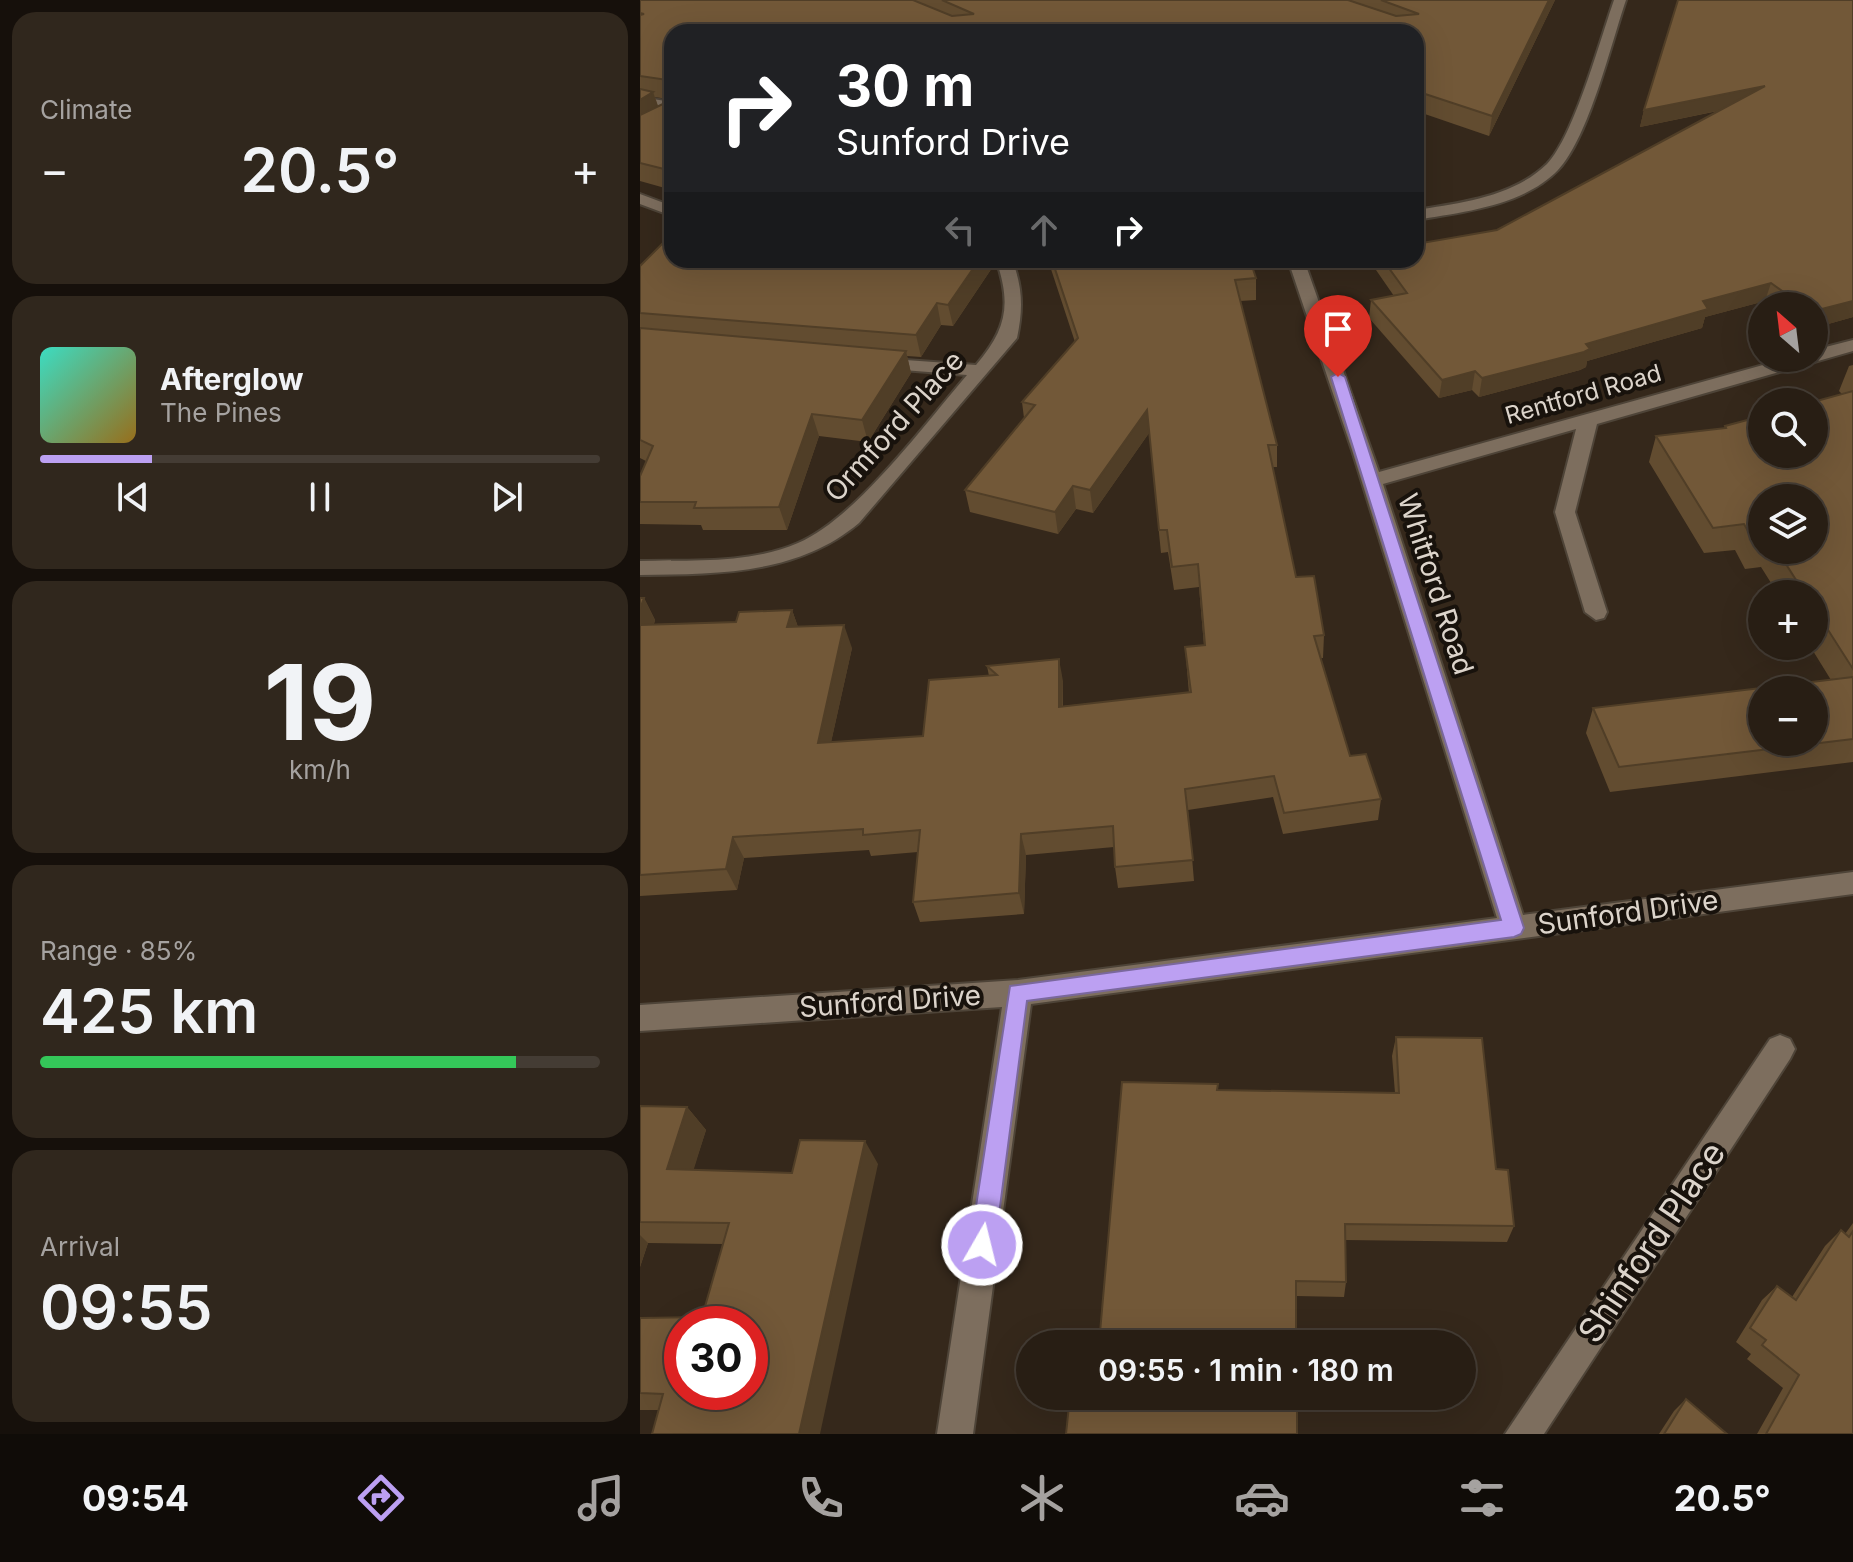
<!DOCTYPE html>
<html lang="en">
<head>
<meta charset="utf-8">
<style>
  body { margin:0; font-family:Inter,sans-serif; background:#30271d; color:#f1f3f6; height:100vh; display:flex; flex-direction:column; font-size:30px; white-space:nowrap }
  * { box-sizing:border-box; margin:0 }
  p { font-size:26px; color:#a5a2a0 }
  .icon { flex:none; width:44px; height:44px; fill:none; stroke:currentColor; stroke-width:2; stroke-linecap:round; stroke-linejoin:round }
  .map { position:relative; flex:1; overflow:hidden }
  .sheet { display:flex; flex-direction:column; gap:12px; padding:12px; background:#16100b; width:640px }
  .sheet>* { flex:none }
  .top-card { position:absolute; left:24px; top:24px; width:760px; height:244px; border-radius:24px; box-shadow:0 8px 32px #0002,0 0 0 2px #443c34; background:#202124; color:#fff; overflow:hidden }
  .needle { width:52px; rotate:332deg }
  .tools { position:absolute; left:1108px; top:292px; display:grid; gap:16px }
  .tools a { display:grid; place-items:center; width:80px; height:80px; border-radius:50%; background:#281e14; box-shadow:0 8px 32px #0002,0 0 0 2px #443c34; font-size:40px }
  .speed { position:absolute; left:24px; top:1306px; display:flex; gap:16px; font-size:40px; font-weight:700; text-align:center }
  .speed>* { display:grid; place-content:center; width:104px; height:104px; border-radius:50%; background:#281e14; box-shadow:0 8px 32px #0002,0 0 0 2px #443c34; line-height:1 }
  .speed .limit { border:12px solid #d22; background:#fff; color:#111 }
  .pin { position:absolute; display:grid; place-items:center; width:68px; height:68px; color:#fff; margin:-82px -34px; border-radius:50% 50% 50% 0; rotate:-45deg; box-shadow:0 0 8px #0007 }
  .pin .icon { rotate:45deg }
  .me { position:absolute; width:88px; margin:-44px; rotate:8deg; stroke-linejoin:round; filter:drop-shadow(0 0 6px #0008) }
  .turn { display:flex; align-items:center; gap:28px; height:168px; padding:0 40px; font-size:36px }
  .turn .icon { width:104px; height:104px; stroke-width:2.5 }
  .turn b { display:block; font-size:56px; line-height:68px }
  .lanes { display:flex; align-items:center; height:76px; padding:0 40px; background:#0003; justify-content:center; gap:40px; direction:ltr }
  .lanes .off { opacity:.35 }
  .big { font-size:60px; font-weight:600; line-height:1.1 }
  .sheet .tile { flex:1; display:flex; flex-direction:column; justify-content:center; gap:12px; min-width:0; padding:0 28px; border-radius:24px; background:#30271d }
  .sheet .dial { align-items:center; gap:0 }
  .dial b { font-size:104px; line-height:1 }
  .song { display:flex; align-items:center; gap:24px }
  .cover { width:96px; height:96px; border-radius:12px; background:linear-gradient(135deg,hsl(170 70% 55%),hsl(40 70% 35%)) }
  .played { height:8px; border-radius:4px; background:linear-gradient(90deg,#bca0f2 20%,#443c34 20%) }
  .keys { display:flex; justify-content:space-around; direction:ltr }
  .heat { display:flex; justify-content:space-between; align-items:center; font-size:44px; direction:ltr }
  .charge { height:12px; border-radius:6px; background:linear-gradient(90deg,#34c759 85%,#443c34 0) }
  .trip { position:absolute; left:376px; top:1330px; width:460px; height:80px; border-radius:40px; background:#281e14; box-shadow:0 8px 32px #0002,0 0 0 2px #443c34; font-weight:600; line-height:80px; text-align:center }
  .tab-bar { display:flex; height:128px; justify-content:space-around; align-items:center; background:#100c08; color:#a5a2a0 }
  .tab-bar .icon { width:56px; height:56px }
  .tab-bar .current { color:#bca0f2 }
  .tab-bar b { font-size:36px; color:#f1f3f6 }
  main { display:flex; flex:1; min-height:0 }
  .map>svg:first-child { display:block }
</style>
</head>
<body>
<main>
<section class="sheet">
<div class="tile"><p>Climate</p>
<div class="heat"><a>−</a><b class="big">20.5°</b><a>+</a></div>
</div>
<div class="tile">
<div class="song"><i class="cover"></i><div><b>Afterglow</b><p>The Pines</p></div></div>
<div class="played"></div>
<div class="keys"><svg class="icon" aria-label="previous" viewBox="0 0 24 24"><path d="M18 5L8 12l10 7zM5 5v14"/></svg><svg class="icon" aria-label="pause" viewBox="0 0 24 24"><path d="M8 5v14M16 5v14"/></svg><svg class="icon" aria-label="next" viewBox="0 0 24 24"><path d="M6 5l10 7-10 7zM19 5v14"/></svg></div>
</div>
<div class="tile dial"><b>19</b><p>km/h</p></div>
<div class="tile"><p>Range · 85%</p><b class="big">425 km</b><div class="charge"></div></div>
<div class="tile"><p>Arrival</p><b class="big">09:55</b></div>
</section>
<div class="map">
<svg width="1213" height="1434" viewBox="0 0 1213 1434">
  <rect width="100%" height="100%" fill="#35281b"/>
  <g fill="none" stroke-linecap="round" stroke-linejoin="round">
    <!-- minor casing -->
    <g stroke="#4e4438" stroke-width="4">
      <g id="minor">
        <path d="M974 0H986C971 44 949 137 918 170 883 206 823 212 776 220V210C820 203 873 197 907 164 934 136 960 40 974 0Z"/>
        <polygon points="0,97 32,102 32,110 0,105"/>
        <polygon points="0,194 32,206 32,216 0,204"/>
        <path d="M356 260H372C383 287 383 310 377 338L219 523C157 575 77 574 0 575V561C52 560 110 564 158 543 215 519 285 424 327 375L237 368 228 363 237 358 336 365C366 330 372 305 356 260Z"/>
        <polygon points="648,260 664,260 739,472 1148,358 1174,358 1174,350 1213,340 1213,351 957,424 935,512 967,612 964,618 956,620 945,612 915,512 936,429 743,484 883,915 1213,872 1213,894 391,1004 333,1434 297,1434 362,1007 0,1031 0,1005 378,980 857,918 712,450"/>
        <polygon points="1140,1035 1150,1039 1155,1049 1150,1059 904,1434 865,1434 1130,1039"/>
      </g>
    </g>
    <!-- minor -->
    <use href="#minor" fill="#7d6e5e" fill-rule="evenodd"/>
  </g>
  <!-- wall -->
  <g fill="#624c30" fill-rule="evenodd">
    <path d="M0 0H915L849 136 776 111V32H32V190L0 181ZM15 97 27 99V102L18 106Z"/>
    <polygon points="1213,0 1213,317 1174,328 1174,306 1132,306 1125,301 1065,317 1062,328 947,361 946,367 940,370 839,397 832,390 799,398 729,318 731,300 754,296 736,270 737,260 776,260 857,230 1078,111 1000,127 1004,110"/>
    <polygon points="32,260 354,260 354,265 313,326 301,325 281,357 267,356 271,373 228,442 179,436 147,530 63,530 61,525 0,524 0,476 6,461 0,458 0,266"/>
    <polygon points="408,260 610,260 616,278 616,300 600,301 637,445 637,467 633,467 656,577 684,635 683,658 681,658 710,756 741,799 738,820 643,834 633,797 548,810 554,881 478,888 475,867 474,847 386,855 384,914 280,922 273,902 278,852 231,856 229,850 104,858 97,890 0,896 0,598 4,598 15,620 14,624 96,622 152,610 158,627 212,648 191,742 283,736 349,676 347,666 423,681 423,706 549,693 545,647 564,646 559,587 534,590 528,552 521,553 509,433 453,513 436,509 418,534 330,512 325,490 384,418 382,402 435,342"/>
    <path d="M1213 365V762L970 792 946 733 953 708 1191 680 1170 646H1174V594H1138L1121 567 1105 569 1095 550 1064 553 1009 462 1016 436 1084 429 1085 426 1202 394 1199 391 1209 366ZM1122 498 1174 550H1122Z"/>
    <polygon points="756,1037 856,1169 874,1226 867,1242 705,1240 706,1282 704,1297 656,1296 578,1090 755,1093 752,1056"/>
    <polygon points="0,1106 47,1107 66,1130 53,1170 152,1173 238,1164 19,1410 0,1410 0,1318 62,1317 83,1244 8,1243 0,1267"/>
    <polygon points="1213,1223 1213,1434 1117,1434 1143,1388 1107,1359 1111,1354 1096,1342 1122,1300 1137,1286 1152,1297 1185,1246 1201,1230 1205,1234"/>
    <polygon points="1046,1399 1087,1434 1019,1434 1034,1411"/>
  </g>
  <!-- shaded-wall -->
  <g fill="#503e27">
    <polygon points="909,0 915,0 849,136 852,116"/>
    <polygon points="1125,86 1120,102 1000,127 1004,110"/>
    <polygon points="13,92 20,112 0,124 0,100"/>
    <polygon points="784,152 782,172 776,173 776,153"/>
    <polygon points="339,260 354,260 354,265 313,326 308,305"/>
    <polygon points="1131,283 1125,301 1065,317 1062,328 947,361 946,367 940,370 839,397 842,378 946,344 1063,301"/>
    <polygon points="1213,301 1213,317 1174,328 1174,311"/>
    <polygon points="297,303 301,325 281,357 276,335"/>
    <polygon points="266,351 271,373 228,442 222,420"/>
    <polygon points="835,371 832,390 799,398 802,380"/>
    <polygon points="507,410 509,433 453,513 450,490"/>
    <polygon points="172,414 179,436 147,530 139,507"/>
    <polygon points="433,486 436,509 418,534 415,512"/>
    <polygon points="4,598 15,620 6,647 0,636 0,609"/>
    <polygon points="152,610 160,633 147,627"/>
    <polygon points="204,625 212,648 186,765 178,743"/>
    <polygon points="419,659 423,681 422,729 419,707"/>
    <polygon points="381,834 386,855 384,914 379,893"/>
    <polygon points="93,837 104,858 97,890 86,869"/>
    <polygon points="47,1107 66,1130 47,1191 27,1169"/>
    <polygon points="225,1141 238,1164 180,1434 159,1434"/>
    <polygon points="0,1235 8,1243 0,1267"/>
  </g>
  <!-- building -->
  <g fill="#725838" stroke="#503e27" stroke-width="2" fill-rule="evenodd">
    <polygon points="0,0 273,0 312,16 334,14 302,0 708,0 756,16 779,14 741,0 909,0 852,116 776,91 776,32 32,32 32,171 0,163 0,115 27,102 28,80 0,76 0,15 4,14 0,13"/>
    <polygon points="1038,0 1213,0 1213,301 1174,311 1174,306 1163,306 1131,283 1063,301 1068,309 946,344 950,349 944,352 842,378 835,371 802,380 731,300 767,293 743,260 776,260 776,244 857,230 1125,86 1004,110"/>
    <polygon points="0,89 13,92 0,100"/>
    <polygon points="776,145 784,152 776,153"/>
    <polygon points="32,234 32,260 339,260 308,305 297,303 276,335 0,313 0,266"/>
    <polygon points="412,260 610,260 616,278 595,280 637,445 628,445 656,577 674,576 684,635 674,636 710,756 726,754 741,799 644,813 634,776 545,789 553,860 475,867 473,826 381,834 379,893 273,902 280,830 223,835 223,829 93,837 86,869 0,875 0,625 96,622 99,612 152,610 147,627 204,625 178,743 283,736 289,680 357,675 347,666 419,659 419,707 551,692 545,647 565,645 558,564 532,567 527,530 519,530 507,410 450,490 433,486 415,512 325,490 395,405 382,402 438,338"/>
    <polygon points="0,328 266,351 222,420 172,414 139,507 54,508 56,502 0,502 0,476 13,446 0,440"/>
    <polygon points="1213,391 1213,669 1174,608 1174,594 1165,594 1137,550 1174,550 1174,498 1122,498 1122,542 1115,543 1104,524 1073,528 1016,436 1086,428 1085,426 1122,416 1122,454 1174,454 1174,402 1173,402"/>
    <polygon points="0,598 4,598 0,609"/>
    <path d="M1213 677V739L979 767 953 708ZM1122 690H1174V742H1122Z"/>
    <polygon points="756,1037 842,1038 856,1169 868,1170 874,1226 705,1224 706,1282 656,1281 656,1344 459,1344 482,1082 578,1084 577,1090 759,1093"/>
    <path d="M0 1106 47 1107 27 1169 152 1173 160 1140 225 1141 159 1434H12L23 1394 0 1393V1318L62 1317 89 1223 0 1222ZM42 1324H110V1392H42Z"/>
    <polygon points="1201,1230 1209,1237 1213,1231 1213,1434 1126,1434 1159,1375 1122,1345 1126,1340 1110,1328 1137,1286 1156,1300"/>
    <polygon points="430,1396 657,1396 657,1434 426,1434"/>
    <polygon points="1046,1399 1087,1434 1024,1434"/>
  </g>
  <!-- route -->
  <polygon fill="#bca0f2" stroke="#7a689d" stroke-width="2" points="698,373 705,377 884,928 881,934 874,937 387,1001 355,1245 351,1254 342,1257 333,1254 330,1245 370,986 861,920 691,377"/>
  <g text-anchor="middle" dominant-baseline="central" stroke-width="8" stroke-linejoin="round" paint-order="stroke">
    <!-- far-street labels -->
    <g font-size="24" fill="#dcd4cb" stroke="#18120c">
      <text transform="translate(943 394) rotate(-16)">Rentford Road</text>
    </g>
    <!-- street labels -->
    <g font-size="28" fill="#dcd4cb" stroke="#18120c">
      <text transform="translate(254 426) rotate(-48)">Ormford Place</text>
      <text transform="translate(796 584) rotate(72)">Whitford Road</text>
      <text transform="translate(988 912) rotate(-8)">Sunford Drive</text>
      <text transform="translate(250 1001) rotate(-4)">Sunford Drive</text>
    </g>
    <!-- near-street labels -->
    <g font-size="34" fill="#dcd4cb" stroke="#18120c">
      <text transform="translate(1011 1242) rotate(-56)">Shinford Place</text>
    </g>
  </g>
</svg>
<div class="tools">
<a><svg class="needle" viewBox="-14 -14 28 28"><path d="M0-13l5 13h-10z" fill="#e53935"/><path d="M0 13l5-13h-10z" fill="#a5a2a0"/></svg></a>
<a><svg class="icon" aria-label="search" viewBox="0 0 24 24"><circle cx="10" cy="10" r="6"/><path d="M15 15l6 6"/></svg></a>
<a><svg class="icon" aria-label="layers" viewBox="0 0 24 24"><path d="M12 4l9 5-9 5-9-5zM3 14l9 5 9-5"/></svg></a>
<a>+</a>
<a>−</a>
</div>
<div class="speed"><div class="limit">30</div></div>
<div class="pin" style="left:698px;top:377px;background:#d93025"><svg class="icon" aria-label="arrive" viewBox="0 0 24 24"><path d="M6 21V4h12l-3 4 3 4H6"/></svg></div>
<svg class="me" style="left:342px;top:1245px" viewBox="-20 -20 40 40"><circle r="17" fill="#bca0f2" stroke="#fff" stroke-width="3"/><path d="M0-11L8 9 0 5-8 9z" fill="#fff"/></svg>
<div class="trip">09:55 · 1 min · 180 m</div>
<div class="top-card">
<div class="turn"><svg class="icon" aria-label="right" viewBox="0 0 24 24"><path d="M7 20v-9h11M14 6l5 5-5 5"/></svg><div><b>30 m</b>Sunford Drive</div></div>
<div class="lanes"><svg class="icon off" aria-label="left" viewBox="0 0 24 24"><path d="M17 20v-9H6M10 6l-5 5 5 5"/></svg><svg class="icon off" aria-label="ahead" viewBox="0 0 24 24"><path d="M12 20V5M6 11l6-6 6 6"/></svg><svg class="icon" aria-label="right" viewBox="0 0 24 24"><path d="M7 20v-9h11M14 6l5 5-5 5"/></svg></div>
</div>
</div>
</main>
<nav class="tab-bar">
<b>09:54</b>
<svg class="icon current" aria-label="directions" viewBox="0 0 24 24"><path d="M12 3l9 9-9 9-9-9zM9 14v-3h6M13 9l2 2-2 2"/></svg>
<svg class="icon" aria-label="music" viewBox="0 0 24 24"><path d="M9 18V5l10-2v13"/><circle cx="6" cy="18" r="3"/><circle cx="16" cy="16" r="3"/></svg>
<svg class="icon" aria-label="phone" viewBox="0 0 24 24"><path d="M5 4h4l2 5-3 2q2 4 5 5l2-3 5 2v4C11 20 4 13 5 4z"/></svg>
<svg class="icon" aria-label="climate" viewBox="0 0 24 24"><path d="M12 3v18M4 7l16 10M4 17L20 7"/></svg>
<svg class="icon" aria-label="car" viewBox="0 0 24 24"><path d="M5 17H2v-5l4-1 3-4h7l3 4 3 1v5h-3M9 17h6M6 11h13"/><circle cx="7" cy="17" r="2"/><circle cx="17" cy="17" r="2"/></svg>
<svg class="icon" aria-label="filters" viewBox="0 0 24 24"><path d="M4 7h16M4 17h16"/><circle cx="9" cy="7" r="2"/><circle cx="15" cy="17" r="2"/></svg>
<b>20.5°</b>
</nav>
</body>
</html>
